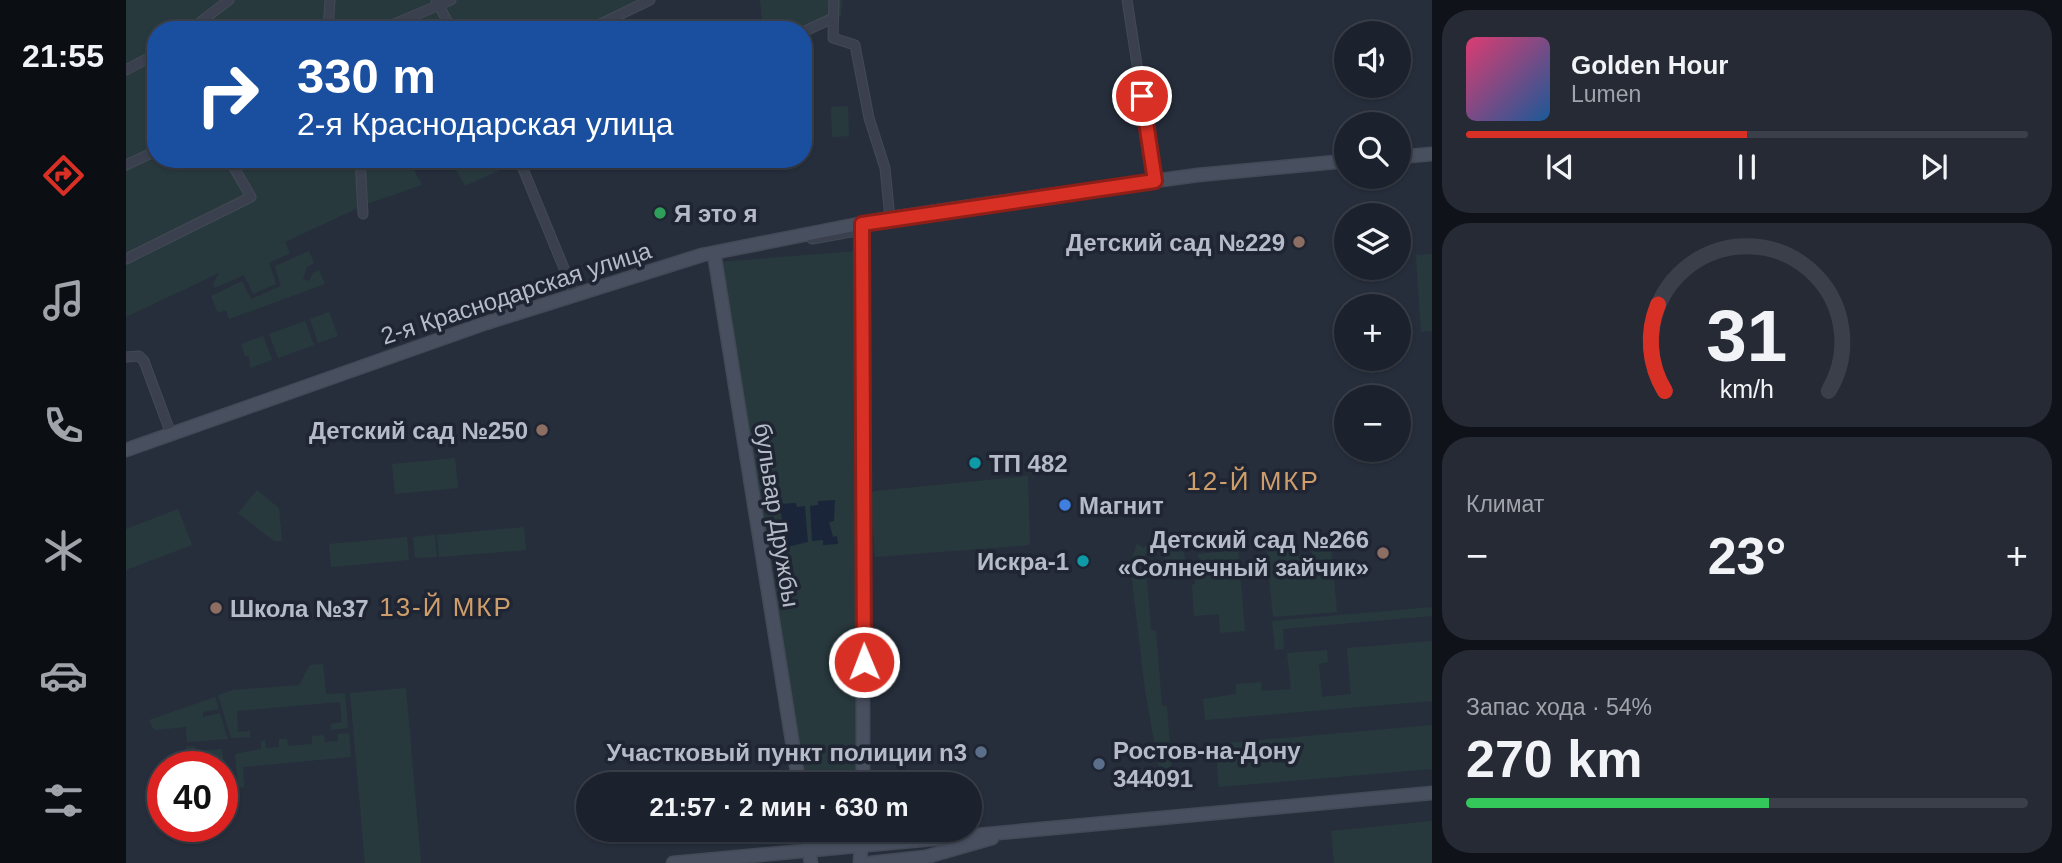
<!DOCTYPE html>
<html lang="ru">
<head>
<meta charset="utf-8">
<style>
  body { margin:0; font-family:Arial,sans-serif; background:#252a35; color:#f1f3f6; height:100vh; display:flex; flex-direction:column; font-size:26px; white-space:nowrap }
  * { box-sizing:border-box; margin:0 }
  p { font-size:23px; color:#a0a4aa }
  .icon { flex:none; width:38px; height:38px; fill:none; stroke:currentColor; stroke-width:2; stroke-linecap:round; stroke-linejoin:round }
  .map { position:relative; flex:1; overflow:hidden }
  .side { display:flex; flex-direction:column; gap:10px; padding:10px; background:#0f1319; width:630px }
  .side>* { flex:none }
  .guide { position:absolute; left:21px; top:21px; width:665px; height:147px; border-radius:28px; box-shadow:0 2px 5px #0004,0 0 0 2px #3a3f49; background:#1a4fa0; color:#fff; overflow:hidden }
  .buttons { position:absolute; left:1208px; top:21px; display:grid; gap:14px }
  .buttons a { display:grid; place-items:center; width:77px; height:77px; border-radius:50%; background:#1c222d; box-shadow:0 2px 5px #0004,0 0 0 2px #3a3f49; font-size:35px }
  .speed { position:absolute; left:21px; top:751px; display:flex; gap:14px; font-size:35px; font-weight:700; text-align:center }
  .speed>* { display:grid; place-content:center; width:91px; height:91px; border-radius:50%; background:#1c222d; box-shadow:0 2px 5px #0004,0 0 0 2px #3a3f49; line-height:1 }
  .speed .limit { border:10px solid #d22; background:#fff; color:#111 }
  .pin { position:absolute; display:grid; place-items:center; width:60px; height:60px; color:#fff; margin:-30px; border:4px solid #fff; border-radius:50%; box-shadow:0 2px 7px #0007 }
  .me { position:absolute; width:77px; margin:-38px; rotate:359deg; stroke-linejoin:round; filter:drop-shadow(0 0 5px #0008) }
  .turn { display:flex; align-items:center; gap:24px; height:147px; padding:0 35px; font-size:32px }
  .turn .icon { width:91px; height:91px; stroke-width:2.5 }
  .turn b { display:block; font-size:49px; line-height:60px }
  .big { font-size:52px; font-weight:700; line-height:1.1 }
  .side .tile { flex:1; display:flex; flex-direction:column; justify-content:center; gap:10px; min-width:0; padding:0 24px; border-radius:28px; background:#252a35 }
  .side .dial { align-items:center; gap:0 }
  .dial svg { height:182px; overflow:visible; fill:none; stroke:#3a3f49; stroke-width:7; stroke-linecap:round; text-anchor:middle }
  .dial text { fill:#f1f3f6; stroke:none }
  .song { display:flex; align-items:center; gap:21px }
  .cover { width:84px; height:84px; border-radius:10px; background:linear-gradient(135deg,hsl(340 70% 55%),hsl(210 70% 35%)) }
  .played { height:7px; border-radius:4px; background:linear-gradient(90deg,#d93025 50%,#3a3f49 50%) }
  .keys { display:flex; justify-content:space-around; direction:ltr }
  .heat { display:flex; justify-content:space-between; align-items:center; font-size:38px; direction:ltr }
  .charge { height:10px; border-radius:5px; background:linear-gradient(90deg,#34c759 54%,#3a3f49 0) }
  .trip { position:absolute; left:450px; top:772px; width:406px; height:70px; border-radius:35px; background:#1c222d; box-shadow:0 2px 5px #0004,0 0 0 2px #3a3f49; font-weight:700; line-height:70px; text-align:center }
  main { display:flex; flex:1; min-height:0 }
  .tabs { display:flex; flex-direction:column; width:126px; justify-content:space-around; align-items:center; background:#0b0e12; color:#a0a4aa }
  .tabs .icon { width:49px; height:49px }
  .tabs .active { color:#d93025 }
  .tabs b { font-size:32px; color:#f1f3f6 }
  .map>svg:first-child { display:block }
</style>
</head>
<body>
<main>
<nav class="tabs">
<b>21:55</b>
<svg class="icon active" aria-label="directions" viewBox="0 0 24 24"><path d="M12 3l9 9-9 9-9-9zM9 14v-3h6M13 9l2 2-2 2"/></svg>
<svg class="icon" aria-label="music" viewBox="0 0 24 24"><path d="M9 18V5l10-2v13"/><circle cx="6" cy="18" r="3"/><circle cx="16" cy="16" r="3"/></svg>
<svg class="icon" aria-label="phone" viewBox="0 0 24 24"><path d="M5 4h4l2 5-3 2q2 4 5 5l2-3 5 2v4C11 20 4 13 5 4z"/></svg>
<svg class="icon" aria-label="climate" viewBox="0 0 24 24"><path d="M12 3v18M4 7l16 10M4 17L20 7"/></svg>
<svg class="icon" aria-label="car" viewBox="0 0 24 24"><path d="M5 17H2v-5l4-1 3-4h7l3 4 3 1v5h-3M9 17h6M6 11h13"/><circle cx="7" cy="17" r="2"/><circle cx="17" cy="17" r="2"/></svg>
<svg class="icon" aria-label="filters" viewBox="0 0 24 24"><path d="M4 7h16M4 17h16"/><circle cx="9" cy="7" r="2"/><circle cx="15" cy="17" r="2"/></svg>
</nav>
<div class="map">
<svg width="1306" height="863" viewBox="0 0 1306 863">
  <rect width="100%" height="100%" fill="#262e3c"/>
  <!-- green -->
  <g fill="#28393e">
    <polygon points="0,0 202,0 200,30 30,30 30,159 231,159 234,207 159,242 164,253 143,263 150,284 127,294 118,275 89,288 87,284 93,273 0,317"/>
    <polygon points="207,0 519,0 496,12 505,30 205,30"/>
    <polygon points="634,0 716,0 715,16 677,34 677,30 637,30"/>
    <polygon points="722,106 723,136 706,137 705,107"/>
    <polygon points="237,159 282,159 296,185 241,204"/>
    <polygon points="308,159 398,159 339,186 325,160 312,166"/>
    <polygon points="183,251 188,263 181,267 177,279 183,281 187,273 193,270 199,284 103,319 100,310 92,313 85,296 116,281 125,299 155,286 149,266"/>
    <polygon points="731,251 731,784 675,784 593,262"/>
    <polygon points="1306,254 1306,331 1295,332 1290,255"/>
    <polygon points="203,312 212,336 192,343 184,319"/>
    <polygon points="179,321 188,345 152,358 143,334"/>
    <polygon points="137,336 146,360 124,368 123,356 119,356 115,344"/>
    <polygon points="329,458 332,488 269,494 266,464"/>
    <polygon points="902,476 904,545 749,557 744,494 749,491"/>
    <polygon points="131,490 153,508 156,541 148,541 112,513"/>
    <polygon points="52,509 66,545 0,570 0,529"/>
    <polygon points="398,527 400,550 313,557 311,535"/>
    <polygon points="309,535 311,557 289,558 287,537"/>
    <polygon points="281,537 283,560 205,567 203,544"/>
    <polygon points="1011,544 1018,548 1021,544 1031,550 1050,549 1051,552 1058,551 1059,561 1039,562 1038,552 1019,554 1025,630 1030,631 1036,706 1041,706 1046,775 1034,775 1019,690 1004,563"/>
    <polygon points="1167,544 1170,556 1186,556 1186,550 1205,547 1211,612 1147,617 1140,546"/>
    <polygon points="1112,550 1119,631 1094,633 1093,614 1068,616 1066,585 1069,584 1069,575 1074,574 1072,554"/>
    <polygon points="1306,607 1306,616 1157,629 1158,649 1149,650 1146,621"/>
    <polygon points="1306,641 1306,701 1079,720 1077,699 1110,694 1110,684 1135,682 1136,691 1165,689 1161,653 1201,650 1202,662 1193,664 1196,697 1225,694 1221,648"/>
    <polygon points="197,664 200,694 219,693 222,728 205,730 205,724 216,722 214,702 111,711 112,732 124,731 124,737 105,738 92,695 107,690 173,685 184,665"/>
    <polygon points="280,688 295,863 239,863 224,693"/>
    <polygon points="89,697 93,709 77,712 77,717 94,713 102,739 61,742 60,727 28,730 23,720"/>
    <polygon points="1306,725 1306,769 1093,787 1089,744"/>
    <polygon points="223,733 225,757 117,767 118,787 112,788 109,754 135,749 135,741 139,740 140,748 153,747 153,739 161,739 162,746 186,744 186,736 198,735 199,742 212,741 212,734"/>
    <polygon points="69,746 70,751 96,749 98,769 104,769 104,777 96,778 96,766 62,766 60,747"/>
    <polygon points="1306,821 1306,863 1208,863 1205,831"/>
  </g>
  <!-- water -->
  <g fill="#1a253a">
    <polygon points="709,500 708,521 703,522 707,537 711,536 712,544 697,545 697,540 686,541 684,506 692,505 692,501"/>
    <polygon points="670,503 671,507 679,506 682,542 657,548 656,541 661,540 662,524 657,524 653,504"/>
  </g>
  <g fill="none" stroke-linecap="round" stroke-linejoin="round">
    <!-- street casing -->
    <g stroke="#434956" stroke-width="11">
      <g id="street">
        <polyline points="310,0 326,30"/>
        <polyline points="708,0 707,38 729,45 743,118 759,168 764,218"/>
        <polyline points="1001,0 1029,181"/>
        <polyline points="64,30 103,0"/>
        <polyline points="202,30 204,0"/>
        <polyline points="254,30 325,0"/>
        <polyline points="462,30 524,0"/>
        <polyline points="677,32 707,18"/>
        <polyline points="0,70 30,54"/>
        <polyline points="234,159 237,214"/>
        <polyline points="393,159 449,295"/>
        <polyline points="396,164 405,159"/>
        <polyline points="0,165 30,151"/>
        <polyline points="686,239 736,230"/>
        <polyline points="0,259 125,197 103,159"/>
        <polyline points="0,357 13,356 18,361 45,434"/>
      </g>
    </g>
    <!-- secondary casing -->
    <g stroke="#434956" stroke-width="15">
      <g id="secondary">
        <polyline points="1272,157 1306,154"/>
        <polyline points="736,224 737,784"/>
        <polyline points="588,253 673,784"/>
        <polyline points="0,450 360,323 576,255 753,220 860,204 1072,175 1220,161"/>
        <polyline points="680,830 685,863"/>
        <polyline points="547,863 1306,793"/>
        <polyline points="734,863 736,830"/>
        <polyline points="744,863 800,857 866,838"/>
      </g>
    </g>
    <!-- street -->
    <use href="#street" stroke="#3a404d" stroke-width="9"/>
    <!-- secondary -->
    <use href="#secondary" stroke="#484f5f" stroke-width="12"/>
  </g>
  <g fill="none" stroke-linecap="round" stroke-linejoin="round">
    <!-- route casing -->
    <g stroke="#8d1f18" stroke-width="18">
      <polyline id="route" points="738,662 736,224 1029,181 1016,96"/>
    </g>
    <!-- route -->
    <use href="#route" stroke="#d93025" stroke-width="12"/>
  </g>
  <!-- markers -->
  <circle fill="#2e9e5b" stroke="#1f2532" stroke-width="2.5" cx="534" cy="213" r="7"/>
  <g fill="#8d6e63" stroke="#1f2532" stroke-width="2.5">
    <circle cx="1173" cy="242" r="7"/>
    <circle cx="416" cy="430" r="7"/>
    <circle cx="1257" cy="553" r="7"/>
    <circle cx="90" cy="608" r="7"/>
  </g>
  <g fill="#0f9aa8" stroke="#1f2532" stroke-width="2.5">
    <circle cx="849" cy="463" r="7"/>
    <circle cx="957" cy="561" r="7"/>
  </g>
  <circle fill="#3f7fe0" stroke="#1f2532" stroke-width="2.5" cx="939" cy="505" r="7"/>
  <g fill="#5c6f8a" stroke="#1f2532" stroke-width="2.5">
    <circle cx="855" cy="752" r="7"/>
    <circle cx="973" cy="764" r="7"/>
  </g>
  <g text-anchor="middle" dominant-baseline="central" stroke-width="7" stroke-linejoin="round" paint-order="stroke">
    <!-- poi labels -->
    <g font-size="24" font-weight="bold" fill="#b6bbc8" stroke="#1f2532" text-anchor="start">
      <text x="548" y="213">Я это я</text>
      <text x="1159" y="242" text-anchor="end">Детский сад №229</text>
      <text x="402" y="430" text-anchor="end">Детский сад №250</text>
      <text x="863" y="463">ТП 482</text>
      <text x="953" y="505">Магнит</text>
      <text x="1243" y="539" text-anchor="end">Детский сад №266<tspan x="1243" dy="28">«Солнечный зайчик»</tspan></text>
      <text x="943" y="561" text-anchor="end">Искра-1</text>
      <text x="104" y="608">Школа №37</text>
      <text x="987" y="750">Ростов-на-Дону<tspan x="987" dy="28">344091</tspan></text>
      <text x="841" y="752" text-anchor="end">Участковый пункт полиции n3</text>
    </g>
    <!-- street labels -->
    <g font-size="24" fill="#b6bbc8" stroke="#1f2532">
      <text transform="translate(390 293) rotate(-18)">2-я Краснодарская улица</text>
      <text transform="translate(651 515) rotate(81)">бульвар Дружбы</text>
    </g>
    <!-- neighbourhood labels -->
    <g font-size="26" letter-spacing="2" fill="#cd9d6b" stroke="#1f2532">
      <text x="1127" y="481">12-Й МКР</text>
      <text x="320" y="607">13-Й МКР</text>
    </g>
  </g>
</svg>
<div class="buttons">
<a><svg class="icon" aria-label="sound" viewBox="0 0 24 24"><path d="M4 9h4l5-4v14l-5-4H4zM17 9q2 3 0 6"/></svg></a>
<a><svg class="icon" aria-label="search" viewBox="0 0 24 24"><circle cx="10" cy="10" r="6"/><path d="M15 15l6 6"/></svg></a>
<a><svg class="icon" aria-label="layers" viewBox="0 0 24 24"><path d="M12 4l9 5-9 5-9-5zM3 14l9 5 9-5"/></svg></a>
<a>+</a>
<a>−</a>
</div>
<div class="speed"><div class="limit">40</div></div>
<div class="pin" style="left:1016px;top:96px;background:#d93025"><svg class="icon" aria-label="arrive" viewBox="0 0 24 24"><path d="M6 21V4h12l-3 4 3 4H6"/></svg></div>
<svg class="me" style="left:738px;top:662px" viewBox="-20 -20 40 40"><circle r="17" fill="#d93025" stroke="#fff" stroke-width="3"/><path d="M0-11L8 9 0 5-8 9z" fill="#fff"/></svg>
<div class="trip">21:57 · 2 мин · 630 m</div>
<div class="guide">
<div class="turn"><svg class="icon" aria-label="right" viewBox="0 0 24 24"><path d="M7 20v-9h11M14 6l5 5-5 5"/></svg><div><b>330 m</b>2-я Краснодарская улица</div></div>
</div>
</div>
<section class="side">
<div class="tile">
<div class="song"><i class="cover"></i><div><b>Golden Hour</b><p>Lumen</p></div></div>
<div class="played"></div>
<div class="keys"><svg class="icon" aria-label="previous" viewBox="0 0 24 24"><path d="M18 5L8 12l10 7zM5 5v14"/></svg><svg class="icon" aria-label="pause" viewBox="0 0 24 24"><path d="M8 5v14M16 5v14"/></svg><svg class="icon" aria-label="next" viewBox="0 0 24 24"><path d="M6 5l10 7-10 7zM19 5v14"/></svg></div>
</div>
<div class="tile dial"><svg viewBox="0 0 100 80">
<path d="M14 69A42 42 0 1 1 86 69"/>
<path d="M14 69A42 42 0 0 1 11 31" stroke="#d93025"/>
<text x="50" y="56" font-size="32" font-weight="700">31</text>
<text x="50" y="72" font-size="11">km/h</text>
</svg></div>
<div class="tile"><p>Климат</p>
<div class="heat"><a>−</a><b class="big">23°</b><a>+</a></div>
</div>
<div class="tile"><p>Запас хода · 54%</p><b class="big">270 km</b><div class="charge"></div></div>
</section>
</main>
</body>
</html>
